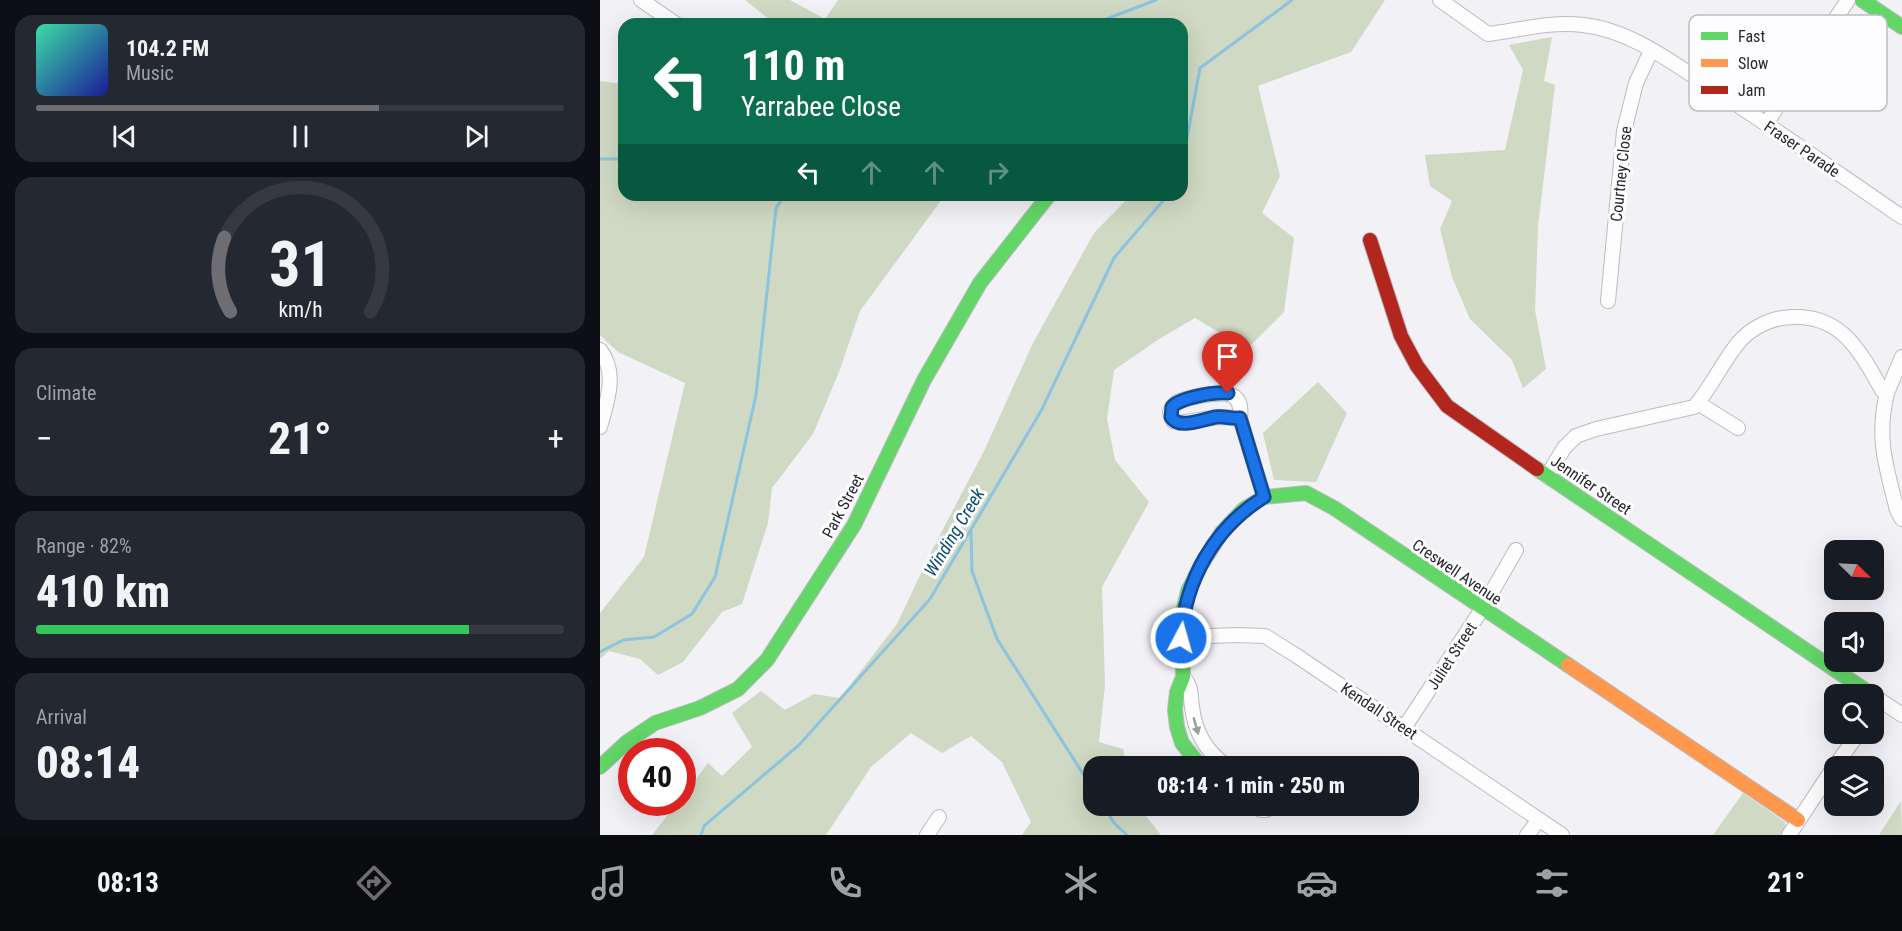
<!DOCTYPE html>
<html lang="en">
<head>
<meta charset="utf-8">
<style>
  body { margin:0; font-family:"Roboto Condensed",sans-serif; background:#242831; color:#f1f3f6; height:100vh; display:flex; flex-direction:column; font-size:22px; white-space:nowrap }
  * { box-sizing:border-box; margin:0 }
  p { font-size:20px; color:#9ea1a6 }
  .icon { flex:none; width:33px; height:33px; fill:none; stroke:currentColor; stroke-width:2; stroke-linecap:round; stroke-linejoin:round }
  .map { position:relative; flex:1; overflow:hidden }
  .panel { display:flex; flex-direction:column; gap:15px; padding:15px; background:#0d0f14; width:600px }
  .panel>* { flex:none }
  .hud { position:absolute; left:18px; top:18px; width:570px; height:183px; border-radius:18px; box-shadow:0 6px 24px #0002; background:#0b6e4f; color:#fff; overflow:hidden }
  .needle { width:39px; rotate:114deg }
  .fabs { position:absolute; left:1224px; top:540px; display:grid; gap:12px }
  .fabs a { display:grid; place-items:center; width:60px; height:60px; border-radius:12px; background:#171b24; box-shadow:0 6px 24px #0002; font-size:30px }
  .speed { position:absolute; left:18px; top:738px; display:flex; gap:12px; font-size:30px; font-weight:700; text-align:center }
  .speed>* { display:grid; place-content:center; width:78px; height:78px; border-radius:50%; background:#171b24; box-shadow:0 6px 24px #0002; line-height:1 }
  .speed .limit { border:9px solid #d22; background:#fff; color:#111 }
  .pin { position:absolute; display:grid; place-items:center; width:51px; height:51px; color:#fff; margin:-62px -26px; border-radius:50% 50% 50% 0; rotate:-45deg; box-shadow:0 0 6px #0007 }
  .pin .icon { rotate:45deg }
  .me { position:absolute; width:66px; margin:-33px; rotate:6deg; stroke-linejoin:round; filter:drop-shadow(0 0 4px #0008) }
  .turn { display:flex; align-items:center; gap:21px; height:126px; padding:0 24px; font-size:27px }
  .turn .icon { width:78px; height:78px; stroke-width:2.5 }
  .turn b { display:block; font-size:42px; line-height:51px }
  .lanes { display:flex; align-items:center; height:57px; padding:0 24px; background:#0003; justify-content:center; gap:30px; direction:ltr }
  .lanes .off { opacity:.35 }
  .big { font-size:45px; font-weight:800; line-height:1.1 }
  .panel .widget { flex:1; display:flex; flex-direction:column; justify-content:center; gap:9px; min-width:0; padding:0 21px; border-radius:18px; background:#242831 }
  .panel .dial { align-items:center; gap:0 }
  .dial svg { height:156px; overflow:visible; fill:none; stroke:#363941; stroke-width:7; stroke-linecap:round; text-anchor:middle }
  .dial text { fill:#f1f3f6; stroke:none }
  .song { display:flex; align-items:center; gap:18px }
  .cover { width:72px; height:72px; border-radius:9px; background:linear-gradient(135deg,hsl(160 70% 55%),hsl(240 70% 35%)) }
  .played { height:6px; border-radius:3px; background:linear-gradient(90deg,#6e6e72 65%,#363941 65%) }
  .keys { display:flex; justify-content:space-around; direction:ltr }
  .heat { display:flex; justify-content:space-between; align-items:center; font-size:33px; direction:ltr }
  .charge { height:9px; border-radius:4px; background:linear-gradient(90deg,#34c759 82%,#363941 0) }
  .trip { position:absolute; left:483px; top:756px; width:336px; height:60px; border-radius:18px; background:#171b24; box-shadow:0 6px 24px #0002; font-weight:800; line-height:60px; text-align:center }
  .tab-bar { display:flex; height:96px; justify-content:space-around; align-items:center; background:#090b0e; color:#9ea1a6 }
  .tab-bar .icon { width:42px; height:42px }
  .tab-bar .selected { color:#6e6e72 }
  .tab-bar b { font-size:27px; color:#f1f3f6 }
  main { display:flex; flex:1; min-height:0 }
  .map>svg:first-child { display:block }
</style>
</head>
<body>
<main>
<section class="panel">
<div class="widget">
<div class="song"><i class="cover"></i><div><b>104.2 FM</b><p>Music</p></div></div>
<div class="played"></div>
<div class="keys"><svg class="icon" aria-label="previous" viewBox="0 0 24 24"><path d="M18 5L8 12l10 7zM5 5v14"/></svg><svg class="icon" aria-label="pause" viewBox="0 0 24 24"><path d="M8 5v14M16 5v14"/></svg><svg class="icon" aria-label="next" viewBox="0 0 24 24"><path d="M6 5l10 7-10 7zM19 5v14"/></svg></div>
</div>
<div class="widget dial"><svg viewBox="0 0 100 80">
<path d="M14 69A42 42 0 1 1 86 69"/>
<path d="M14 69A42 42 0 0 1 11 31" stroke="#6e6e72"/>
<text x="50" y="56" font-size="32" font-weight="700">31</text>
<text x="50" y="72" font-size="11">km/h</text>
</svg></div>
<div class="widget"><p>Climate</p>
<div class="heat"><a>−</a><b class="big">21°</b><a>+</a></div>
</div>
<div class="widget"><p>Range · 82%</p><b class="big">410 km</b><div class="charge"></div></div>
<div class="widget"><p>Arrival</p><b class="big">08:14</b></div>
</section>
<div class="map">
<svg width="1302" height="835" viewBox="0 0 1302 835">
  <rect width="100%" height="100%" fill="#f1f1f6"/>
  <!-- green -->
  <g fill="#cfd9c3">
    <polygon points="145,0 190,0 225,19 238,0 785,0 751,52 658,86 680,176 662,213 694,238 684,312 647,349 595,318 559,339 514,370 507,419 515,460 549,502 502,587 505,685 499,742 523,749 527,766 494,766 494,806 538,806 561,835 422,835 431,822 402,762 371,736 342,753 311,733 271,767 226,835 52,835 77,803 82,802 83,796 108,763 122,776 152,747 132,713 161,691 185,710 214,694 240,698 297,624 331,552 384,451 433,343 494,233 531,195 582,195 582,24 175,24"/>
    <polygon points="952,37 944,81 955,85 938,226 935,310 946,369 923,388 912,360 870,319 852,277 840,229 852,201 830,186 825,155 905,150 923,70 909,45"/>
    <polygon points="0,81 23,84 24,86 24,195 345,195 260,311 239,372 213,434 172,488 168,523 142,604 122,612 83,662 58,675 40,659 9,651 0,659 0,613 44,557 85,383 18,352 0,335"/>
    <polygon points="718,382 747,413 716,482 674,480 663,433"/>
    <polygon points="1143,793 1185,822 1186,828 1185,835 1113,835"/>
    <polygon points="1301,801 1302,835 1279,835"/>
  </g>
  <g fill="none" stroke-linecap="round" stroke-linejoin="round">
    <!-- stream -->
    <g stroke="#8cc4e0" stroke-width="3">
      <polyline points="493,24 556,0"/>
      <polyline points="0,159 24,159"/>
      <polyline points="582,165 600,68 692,0"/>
      <polyline points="371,532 372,571 397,639 494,791"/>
      <polyline points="0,652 23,640 54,637 92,614 115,577 156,395 176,208 185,195"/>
      <polyline points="503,806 515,824 527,835"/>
      <polyline points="101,835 104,826 199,745 330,599 441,411 514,258 568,195"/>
    </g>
    <!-- street casing -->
    <g stroke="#bcbcc0" stroke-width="16">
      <g id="street">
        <polyline points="41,0 76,24"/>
        <path d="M840 0 888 34C920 30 951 21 983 25 1031 30 1074 64 1113 89 1177 130 1239 174 1302 217"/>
        <polyline points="1166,124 1248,0"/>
        <polyline points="1008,301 1024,131 1036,83 1051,51"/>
        <path d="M0 350C18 373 7 401 0 427"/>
        <polyline points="1287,393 1302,357"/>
        <polyline points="1098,403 1138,428"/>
        <path d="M640 418 618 417 580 423 573 421 570 412C572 408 572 406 576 403 582 399 592 398 599 396 619 393 644 387 640 418L664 497"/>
        <path d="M947 476 964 448 976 436 996 429 1094 407C1112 387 1122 362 1139 342 1149 330 1167 320 1182 318 1238 310 1258 347 1282 390L1287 393C1276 438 1286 466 1297 510L1302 519"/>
        <polyline points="581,637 638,635 665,636 697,656 962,835"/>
        <path d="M583 677C592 686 590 694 592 707 595 733 606 752 627 766"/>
        <polyline points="1274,696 1302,715"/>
        <polyline points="804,728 882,609 916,550"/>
        <polyline points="1235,766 1258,734"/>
        <path d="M654 806C659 810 666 813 671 806"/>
        <polyline points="327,835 339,817"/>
        <polyline points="927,835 939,820"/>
        <polyline points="1189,835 1234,767"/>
      </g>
    </g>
    <!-- fast casing -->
    <g stroke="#bcbcc0" stroke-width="16">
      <g id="fast">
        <polyline points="1262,0 1302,27"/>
        <polyline points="937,469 1271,694"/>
        <polyline points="600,766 582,743 577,727 575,710 577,692 583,677 582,616 588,591 601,565 622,532 644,509 664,497 706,493 734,508 968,665"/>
        <polyline points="0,767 27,742 55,723 100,708 138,689 167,660 254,525 324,380 380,283 449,195"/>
      </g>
    </g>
    <!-- slow casing -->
    <g stroke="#bcbcc0" stroke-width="16">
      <polyline id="slow" points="968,665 1198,820"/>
    </g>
    <!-- jam casing -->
    <g stroke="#bcbcc0" stroke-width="16">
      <polyline id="jam" points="770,240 801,336 817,366 847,406 937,469"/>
    </g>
    <!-- street -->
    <use href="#street" stroke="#fdfdfe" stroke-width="14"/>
    <!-- fast -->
    <use href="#fast" stroke="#63d668" stroke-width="14"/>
    <!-- slow -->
    <use href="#slow" stroke="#ff974d" stroke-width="14"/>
    <!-- jam -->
    <use href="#jam" stroke="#b3261e" stroke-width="14"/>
  </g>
  <!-- one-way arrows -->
  <defs><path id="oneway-solid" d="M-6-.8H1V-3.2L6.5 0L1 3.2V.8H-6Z" transform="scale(1.5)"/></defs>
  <use fill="#9d9d9f" href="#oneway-solid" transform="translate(596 726) rotate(74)"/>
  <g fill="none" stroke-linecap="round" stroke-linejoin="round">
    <!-- route casing -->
    <g stroke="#114b97" stroke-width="15">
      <path id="route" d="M581 638C585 580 614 528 664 497L640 418C632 419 624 416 616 417 603 419 579 430 571 417L572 407C581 397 615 392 628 393"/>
    </g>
    <!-- route -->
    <use href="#route" stroke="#1a73e8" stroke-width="10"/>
  </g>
  <g text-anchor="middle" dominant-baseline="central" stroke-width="6" stroke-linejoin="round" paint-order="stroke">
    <!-- street labels -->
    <g font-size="16" fill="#27272b" stroke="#fdfcff">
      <text transform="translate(1202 149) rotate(34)">Fraser Parade</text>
      <text transform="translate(1021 174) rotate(-84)">Courtney Close</text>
      <text transform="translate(991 485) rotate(34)">Jennifer Street</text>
      <text transform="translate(243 506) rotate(-62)">Park Street</text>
      <text transform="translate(857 572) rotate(34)">Creswell Avenue</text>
      <text transform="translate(852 656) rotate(-57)">Juliet Street</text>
      <text transform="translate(779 711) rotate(34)">Kendall Street</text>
    </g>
    <!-- water labels -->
    <g font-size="18" font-style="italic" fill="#0b4e68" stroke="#fdfcff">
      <text transform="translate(354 532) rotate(-59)">Winding Creek</text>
    </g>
  </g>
  <!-- legend -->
  <rect x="1089" y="15" width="198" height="96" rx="9" fill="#fdfcff" stroke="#bdbcbf" stroke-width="1.5"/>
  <rect x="1101" y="32" width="27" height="8" fill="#63d668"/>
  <rect x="1101" y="59" width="27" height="8" fill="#ff974d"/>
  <rect x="1101" y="86" width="27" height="8" fill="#b3261e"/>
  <g font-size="16" fill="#27272b">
    <text x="1138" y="42">Fast</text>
    <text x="1138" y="69">Slow</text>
    <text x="1138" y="96">Jam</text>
  </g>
</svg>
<div class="fabs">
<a><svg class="needle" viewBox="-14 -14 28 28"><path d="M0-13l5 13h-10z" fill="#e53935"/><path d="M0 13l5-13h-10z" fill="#9ea1a6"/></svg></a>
<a><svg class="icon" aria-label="sound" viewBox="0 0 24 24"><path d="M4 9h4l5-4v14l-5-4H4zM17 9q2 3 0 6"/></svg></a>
<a><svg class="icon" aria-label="search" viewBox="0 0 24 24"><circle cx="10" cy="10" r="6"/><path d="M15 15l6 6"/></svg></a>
<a><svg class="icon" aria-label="layers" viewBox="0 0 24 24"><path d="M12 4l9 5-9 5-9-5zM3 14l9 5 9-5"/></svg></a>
</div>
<div class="speed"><div class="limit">40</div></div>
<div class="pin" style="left:628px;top:393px;background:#d93025"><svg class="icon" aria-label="arrive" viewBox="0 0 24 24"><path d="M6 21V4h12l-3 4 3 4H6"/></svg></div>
<svg class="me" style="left:581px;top:638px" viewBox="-20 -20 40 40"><circle r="17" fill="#1a73e8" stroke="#fff" stroke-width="3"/><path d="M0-11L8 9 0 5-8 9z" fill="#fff"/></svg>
<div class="trip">08:14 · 1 min · 250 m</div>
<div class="hud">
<div class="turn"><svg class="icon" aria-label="left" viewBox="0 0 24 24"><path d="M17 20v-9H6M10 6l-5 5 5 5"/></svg><div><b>110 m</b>Yarrabee Close</div></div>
<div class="lanes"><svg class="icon" aria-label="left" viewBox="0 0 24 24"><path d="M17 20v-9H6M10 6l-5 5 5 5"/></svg><svg class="icon off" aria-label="ahead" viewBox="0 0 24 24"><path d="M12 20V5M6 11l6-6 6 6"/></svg><svg class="icon off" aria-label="ahead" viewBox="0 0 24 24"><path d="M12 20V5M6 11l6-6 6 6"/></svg><svg class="icon off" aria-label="right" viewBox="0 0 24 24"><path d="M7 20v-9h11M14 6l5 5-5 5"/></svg></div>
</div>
</div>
</main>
<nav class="tab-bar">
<b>08:13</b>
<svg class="icon selected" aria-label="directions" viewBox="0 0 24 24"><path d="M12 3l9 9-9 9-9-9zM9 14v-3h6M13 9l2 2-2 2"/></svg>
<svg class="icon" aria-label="music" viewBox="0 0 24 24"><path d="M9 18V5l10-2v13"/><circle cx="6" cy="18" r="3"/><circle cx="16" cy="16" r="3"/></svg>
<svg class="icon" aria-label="phone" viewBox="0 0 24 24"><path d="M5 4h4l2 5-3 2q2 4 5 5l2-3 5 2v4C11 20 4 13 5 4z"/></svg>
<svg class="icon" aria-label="climate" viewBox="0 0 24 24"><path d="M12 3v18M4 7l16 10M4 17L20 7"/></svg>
<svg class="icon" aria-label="car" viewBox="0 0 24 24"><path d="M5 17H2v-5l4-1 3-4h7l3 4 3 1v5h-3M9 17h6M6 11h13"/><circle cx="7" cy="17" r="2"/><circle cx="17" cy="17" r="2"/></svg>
<svg class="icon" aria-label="filters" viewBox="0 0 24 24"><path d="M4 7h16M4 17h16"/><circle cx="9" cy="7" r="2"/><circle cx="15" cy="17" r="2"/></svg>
<b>21°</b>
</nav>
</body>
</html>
